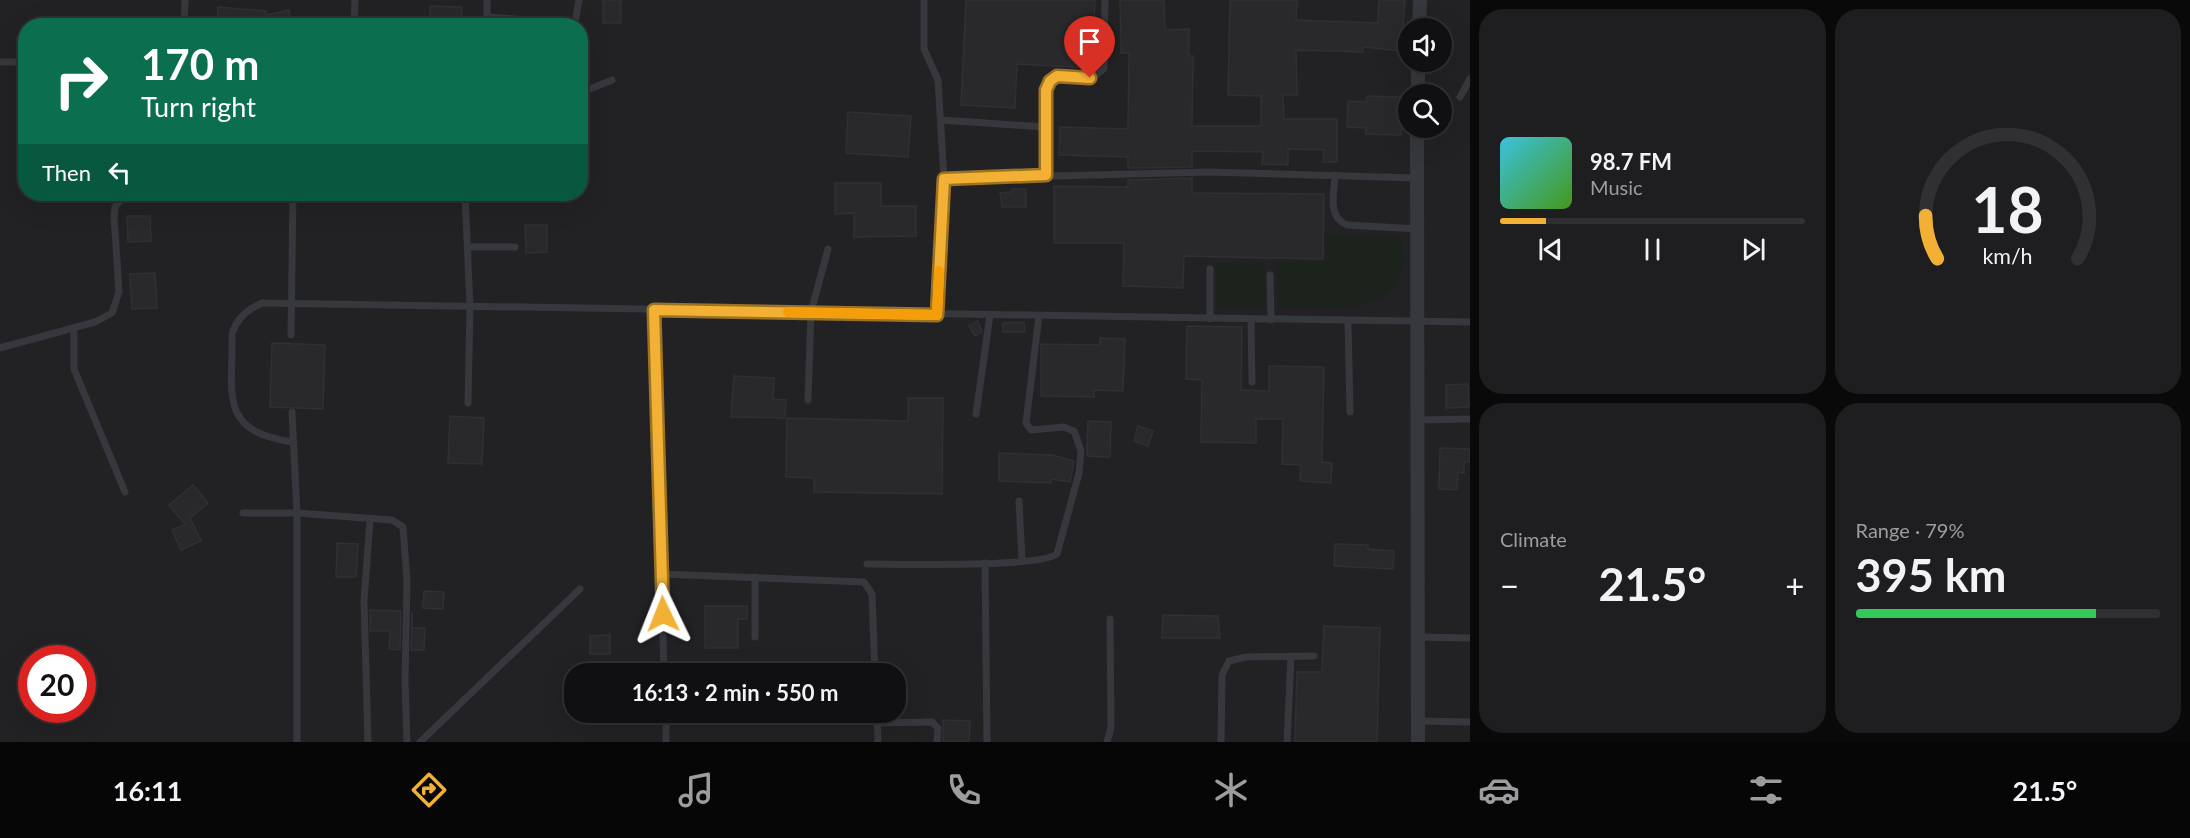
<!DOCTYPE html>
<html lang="en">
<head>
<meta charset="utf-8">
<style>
  body { margin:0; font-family:Lato,sans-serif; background:#1e1e20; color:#f1f3f6; height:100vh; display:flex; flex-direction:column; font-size:22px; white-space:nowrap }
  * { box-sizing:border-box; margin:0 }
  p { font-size:20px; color:#9c9d9f }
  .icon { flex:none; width:33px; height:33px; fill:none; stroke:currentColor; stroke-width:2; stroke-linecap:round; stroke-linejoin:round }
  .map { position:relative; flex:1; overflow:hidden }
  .sheet { display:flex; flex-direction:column; gap:9px; padding:9px; background:#09090a; width:720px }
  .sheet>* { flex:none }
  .top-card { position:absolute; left:18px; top:18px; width:570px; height:183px; border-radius:24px; box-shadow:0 6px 24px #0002,0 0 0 2px #303032; background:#0b6e4f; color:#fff; overflow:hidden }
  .tools { position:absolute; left:1398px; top:18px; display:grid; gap:12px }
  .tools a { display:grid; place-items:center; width:54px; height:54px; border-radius:50%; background:#101012; box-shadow:0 6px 24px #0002,0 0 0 2px #303032; font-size:30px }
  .speed { position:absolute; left:18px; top:645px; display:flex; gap:12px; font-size:30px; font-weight:700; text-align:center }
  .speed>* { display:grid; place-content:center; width:78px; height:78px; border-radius:50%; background:#101012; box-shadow:0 6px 24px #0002,0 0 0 2px #303032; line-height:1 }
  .speed .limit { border:9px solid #d22; background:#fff; color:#111 }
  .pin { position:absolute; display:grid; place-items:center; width:51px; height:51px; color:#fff; margin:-62px -26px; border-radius:50% 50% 50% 0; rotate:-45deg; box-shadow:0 0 6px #0007 }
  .pin .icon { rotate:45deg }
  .me { position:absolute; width:66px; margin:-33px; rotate:358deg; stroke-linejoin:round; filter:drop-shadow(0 0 4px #0008) }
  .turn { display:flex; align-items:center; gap:21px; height:126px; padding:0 24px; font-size:27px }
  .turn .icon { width:78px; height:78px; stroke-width:2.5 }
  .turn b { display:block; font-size:42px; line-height:51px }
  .then { display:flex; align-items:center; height:57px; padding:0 24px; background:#0003; gap:12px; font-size:22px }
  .big { font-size:45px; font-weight:700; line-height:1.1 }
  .sheet .tile { flex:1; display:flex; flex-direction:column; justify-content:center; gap:9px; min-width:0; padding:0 21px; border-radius:24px; background:#1e1e20 }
  .sheet .dial { align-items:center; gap:0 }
  .dial svg { height:156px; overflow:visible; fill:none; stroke:#303032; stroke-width:7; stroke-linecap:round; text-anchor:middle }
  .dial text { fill:#f1f3f6; stroke:none }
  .song { display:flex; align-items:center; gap:18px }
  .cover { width:72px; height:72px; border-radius:9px; background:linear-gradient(135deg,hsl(190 70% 55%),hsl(100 70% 35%)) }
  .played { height:6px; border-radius:3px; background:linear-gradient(90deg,#f2b134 15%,#303032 15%) }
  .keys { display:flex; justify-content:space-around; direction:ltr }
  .heat { display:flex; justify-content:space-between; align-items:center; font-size:33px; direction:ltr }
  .charge { height:9px; border-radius:4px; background:linear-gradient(90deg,#34c759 79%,#303032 0) }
  .sheet .tiles { flex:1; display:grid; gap:9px; grid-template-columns:repeat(2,1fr) }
  .trip { position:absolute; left:564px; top:663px; width:342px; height:60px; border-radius:24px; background:#101012; box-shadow:0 6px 24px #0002,0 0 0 2px #303032; font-weight:700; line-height:60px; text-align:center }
  .tab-bar { display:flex; height:96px; justify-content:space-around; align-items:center; background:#060607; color:#9c9d9f }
  .tab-bar .icon { width:42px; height:42px }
  .tab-bar .current { color:#f2b134 }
  .tab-bar b { font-size:27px; color:#f1f3f6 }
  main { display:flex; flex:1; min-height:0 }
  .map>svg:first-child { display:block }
</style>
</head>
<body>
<main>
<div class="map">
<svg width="1470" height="742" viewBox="0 0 1470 742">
  <rect width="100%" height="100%" fill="#161618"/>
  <!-- built -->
  <path fill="#222225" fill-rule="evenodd" d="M0 0H1470V742H0ZM26 26H580V194H26ZM1408 28H1442V62H1408ZM1408 94H1442V128H1408ZM32 658H82V710H32ZM574 674H896V712H574Z"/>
  <!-- green -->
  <g fill="#1c231d">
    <path d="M1326 234 1402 239C1402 249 1404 266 1401 276 1386 316 1312 307 1278 307L1277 262H1325Z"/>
    <polygon points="1216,263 1266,264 1266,306 1216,306"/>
  </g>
  <!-- building -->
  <g fill="#29292c" stroke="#303034" stroke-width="1.5">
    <rect x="603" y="0" width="18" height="23"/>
    <polygon points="966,0 1095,0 1092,68 1017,64 1015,108 961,105"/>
    <polygon points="1120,0 1164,0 1165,30 1189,29 1189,56 1193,56 1192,126 1261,126 1261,96 1228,95 1230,0 1297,0 1296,20 1378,23 1379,0 1405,0 1401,51 1363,47 1363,52 1296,50 1297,95 1283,95 1284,119 1337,119 1337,162 1323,162 1324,150 1288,149 1288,165 1262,164 1263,152 1192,151 1192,167 1128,168 1128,157 1059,155 1060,127 1128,129 1129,53 1121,53"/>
    <polygon points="430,6 462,7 461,26 430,26"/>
    <polygon points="218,7 266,11 266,15 289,10 291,24 217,26"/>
    <polygon points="1367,96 1402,97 1401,135 1366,134 1366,128 1347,127 1348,101 1366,102"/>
    <polygon points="848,112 911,116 908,157 846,153"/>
    <polygon points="1192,178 1192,193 1324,194 1323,259 1184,256 1183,288 1123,286 1124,243 1054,243 1054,186 1128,187 1128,180"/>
    <polygon points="835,183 881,183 881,206 916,206 916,236 854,237 854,213 835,214"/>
    <polygon points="1012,189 1026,189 1026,207 1002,207 1000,193 1011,192"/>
    <polygon points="127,216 150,216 151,241 128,242"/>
    <polygon points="525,225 547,225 547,252 526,253"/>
    <polygon points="155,273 157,308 132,309 130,274"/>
    <polygon points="978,321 982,332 975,336 969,326"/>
    <polygon points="1024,322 1025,332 1003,332 1003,323"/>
    <polygon points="1187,326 1242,327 1241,390 1269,391 1269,366 1324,367 1322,462 1332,463 1331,483 1300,481 1301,465 1282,464 1283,419 1256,419 1256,443 1201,442 1202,380 1186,379"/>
    <polygon points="1100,338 1125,339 1123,391 1094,390 1094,397 1041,396 1041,344 1100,345"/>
    <polygon points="272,343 325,345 323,409 270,407"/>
    <polygon points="734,376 774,378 773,399 786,400 785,418 731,417"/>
    <polygon points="1468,384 1469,407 1446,408 1446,385"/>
    <polygon points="908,398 943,398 942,494 814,492 814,478 786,477 787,418 908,421"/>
    <polygon points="450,416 484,418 482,464 448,463"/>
    <polygon points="1088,421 1111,422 1110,457 1087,456"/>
    <polygon points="1138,426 1153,431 1148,446 1134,441"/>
    <polygon points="1440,448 1470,449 1470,462 1464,462 1464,473 1458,472 1457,490 1439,489"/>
    <polygon points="999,453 1052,455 1074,461 1070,482 1052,479 1051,483 999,481"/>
    <polygon points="193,485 208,503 190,518 201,541 181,550 172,530 185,524 169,505"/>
    <polygon points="337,543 358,544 356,577 336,577"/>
    <polygon points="1335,544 1368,545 1368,549 1394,551 1393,569 1334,566"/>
    <polygon points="424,591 444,592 443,609 423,608"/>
    <polygon points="705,606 747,606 747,619 738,619 738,648 705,648"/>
    <polygon points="370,610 401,611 400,650 389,649 390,631 370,631"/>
    <polygon points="412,611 412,628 425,628 424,650 411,650"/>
    <polygon points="1163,615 1218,616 1220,638 1162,638"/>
    <polygon points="1324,626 1380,628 1377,742 1295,742 1297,672 1322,672"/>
    <polygon points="610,635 610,654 590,654 590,636"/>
    <polygon points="943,720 970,721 969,742 943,742"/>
  </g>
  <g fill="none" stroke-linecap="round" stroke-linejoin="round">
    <!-- service -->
    <g stroke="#37383d" stroke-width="7">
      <polyline points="924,0 924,49 938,80 944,179"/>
      <polyline points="487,17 575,23 579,0"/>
      <polyline points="184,26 185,0"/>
      <polyline points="354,26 355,0"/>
      <polyline points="487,26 487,0"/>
      <polyline points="0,62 26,62"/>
      <polyline points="580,93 612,80"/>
      <polyline points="1460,97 1470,79"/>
      <polyline points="941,120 1045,127"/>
      <path d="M1046 175V90L1050 81 1057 76C1075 77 1092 83 1104 68L1105 0"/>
      <path d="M1335 175C1334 194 1327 217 1347 225L1418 229"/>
      <polyline points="434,194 465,195"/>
      <polyline points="465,194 470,307 468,403"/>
      <polyline points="468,247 515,247"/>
      <polyline points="1270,275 1271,320"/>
      <polyline points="654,310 664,674"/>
      <polyline points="937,315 944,179 1208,172 1416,178"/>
      <polyline points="1210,319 1210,269"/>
      <polyline points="1251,320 1252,382"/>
      <polyline points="1348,322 1350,412"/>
      <polyline points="74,328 74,369 125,492"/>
      <polyline points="291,335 293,194"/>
      <polyline points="0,348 95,322 112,313 119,292 114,216 115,207 126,194"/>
      <polyline points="808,400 811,312 828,249"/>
      <polyline points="292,412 297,513 297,742"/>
      <polyline points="976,414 990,315"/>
      <polyline points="1418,420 1470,419"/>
      <path d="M293 442C218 431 233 396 232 334 237 318 247 310 262 303L1470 322"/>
      <polyline points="1019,501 1022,561"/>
      <polyline points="243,513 297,513 392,520 403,527 407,581 405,681 407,742"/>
      <polyline points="985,563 987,742"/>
      <path d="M867 564C899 564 1037 568 1057 554L1079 473 1081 451 1074 431 1064 427 1031 430 1026 423 1039 316"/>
      <polyline points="661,574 864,582 872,594 875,674"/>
      <polyline points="755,577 755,637"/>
      <polyline points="1417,637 1470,638"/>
      <polyline points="654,712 666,713"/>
      <polyline points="666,712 666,742"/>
      <polyline points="877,712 878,742"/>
      <polyline points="1418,721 1470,722"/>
      <polyline points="877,723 932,722 938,728 937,742"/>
      <polyline points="368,742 364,601 370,520"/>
      <polyline points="420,742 580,589"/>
      <polyline points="1107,742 1111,728 1110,619"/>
      <polyline points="1221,742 1222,675 1229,661 1246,657 1314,656"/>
      <polyline points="1287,742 1291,656"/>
    </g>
    <!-- minor -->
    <g stroke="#37383d" stroke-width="14">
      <polyline points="1419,28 1420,0"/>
      <polyline points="1418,94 1418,62"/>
      <polyline points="1417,128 1418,742"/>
    </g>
  </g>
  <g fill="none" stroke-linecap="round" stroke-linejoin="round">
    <!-- route casing -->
    <g stroke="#9d7322" stroke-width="15">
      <polyline id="route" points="663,614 654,310 937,315 944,179 1046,175 1046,90 1050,81 1057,76 1090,78"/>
    </g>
    <!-- route -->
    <use href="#route" stroke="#f2b134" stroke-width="10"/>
    <!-- slow -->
    <polyline stroke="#f59e0b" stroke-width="10" points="788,312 937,315 939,271"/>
  </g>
</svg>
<div class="tools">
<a><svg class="icon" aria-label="sound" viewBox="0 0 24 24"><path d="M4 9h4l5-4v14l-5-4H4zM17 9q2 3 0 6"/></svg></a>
<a><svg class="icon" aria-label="search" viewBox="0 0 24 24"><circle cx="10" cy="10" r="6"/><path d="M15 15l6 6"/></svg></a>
</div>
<div class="speed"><div class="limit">20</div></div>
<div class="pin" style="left:1090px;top:78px;background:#d93025"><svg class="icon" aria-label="arrive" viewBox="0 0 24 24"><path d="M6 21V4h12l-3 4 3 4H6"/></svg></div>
<svg class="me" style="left:663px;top:614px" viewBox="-20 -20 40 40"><path d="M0-17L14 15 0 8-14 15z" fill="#f2b134" stroke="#fff" stroke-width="4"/></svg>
<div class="trip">16:13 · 2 min · 550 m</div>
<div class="top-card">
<div class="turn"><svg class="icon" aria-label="right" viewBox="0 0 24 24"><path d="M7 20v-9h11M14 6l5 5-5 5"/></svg><div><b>170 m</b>Turn right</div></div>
<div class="then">Then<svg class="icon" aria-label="left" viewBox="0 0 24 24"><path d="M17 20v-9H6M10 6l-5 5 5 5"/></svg></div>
</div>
</div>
<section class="sheet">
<div class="tiles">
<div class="tile">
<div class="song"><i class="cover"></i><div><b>98.7 FM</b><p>Music</p></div></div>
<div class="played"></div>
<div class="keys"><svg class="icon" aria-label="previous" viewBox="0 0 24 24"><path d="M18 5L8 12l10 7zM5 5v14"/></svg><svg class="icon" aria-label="pause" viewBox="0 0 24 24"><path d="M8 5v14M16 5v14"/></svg><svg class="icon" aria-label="next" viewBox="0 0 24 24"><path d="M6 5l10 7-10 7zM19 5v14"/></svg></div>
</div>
<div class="tile dial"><svg viewBox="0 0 100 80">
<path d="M14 69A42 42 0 1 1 86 69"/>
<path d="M14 69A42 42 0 0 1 8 47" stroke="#f2b134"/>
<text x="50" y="56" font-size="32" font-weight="700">18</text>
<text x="50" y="72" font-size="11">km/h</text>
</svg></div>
<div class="tile"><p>Climate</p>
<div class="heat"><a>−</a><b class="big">21.5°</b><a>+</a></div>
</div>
<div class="tile"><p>Range · 79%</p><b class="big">395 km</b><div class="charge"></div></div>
</div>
</section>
</main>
<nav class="tab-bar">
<b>16:11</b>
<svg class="icon current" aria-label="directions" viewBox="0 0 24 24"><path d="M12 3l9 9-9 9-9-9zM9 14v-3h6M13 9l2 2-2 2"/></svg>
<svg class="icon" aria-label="music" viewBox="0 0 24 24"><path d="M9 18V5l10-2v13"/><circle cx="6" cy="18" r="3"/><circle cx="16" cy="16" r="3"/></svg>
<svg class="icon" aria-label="phone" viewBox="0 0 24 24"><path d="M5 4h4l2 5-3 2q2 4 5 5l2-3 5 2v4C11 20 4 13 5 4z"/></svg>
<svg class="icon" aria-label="climate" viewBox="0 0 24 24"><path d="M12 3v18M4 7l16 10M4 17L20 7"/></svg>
<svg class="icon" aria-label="car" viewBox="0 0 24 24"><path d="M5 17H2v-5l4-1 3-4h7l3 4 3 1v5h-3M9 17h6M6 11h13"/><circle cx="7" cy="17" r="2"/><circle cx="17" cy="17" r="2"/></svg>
<svg class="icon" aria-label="filters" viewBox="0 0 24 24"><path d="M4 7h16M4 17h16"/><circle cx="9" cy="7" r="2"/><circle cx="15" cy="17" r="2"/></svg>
<b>21.5°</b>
</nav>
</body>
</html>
